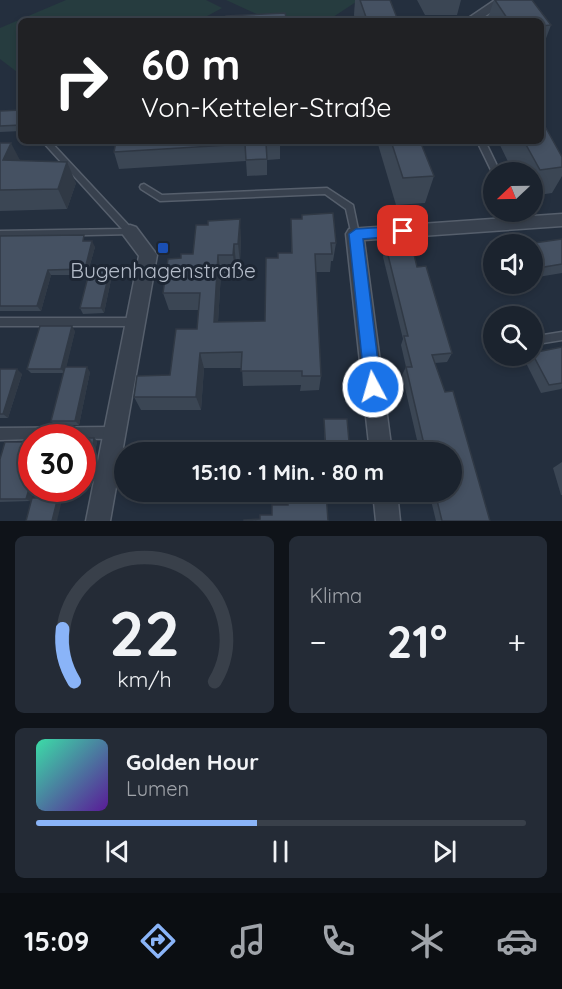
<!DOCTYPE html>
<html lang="de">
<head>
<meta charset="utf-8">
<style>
  body { margin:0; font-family:Quicksand,sans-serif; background:#242b36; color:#f1f3f6; height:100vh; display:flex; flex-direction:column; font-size:22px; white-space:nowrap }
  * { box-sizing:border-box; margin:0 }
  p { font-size:20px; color:#a0a4aa }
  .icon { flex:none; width:33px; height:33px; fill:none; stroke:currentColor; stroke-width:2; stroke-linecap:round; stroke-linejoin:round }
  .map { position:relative; height:521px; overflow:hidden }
  .sheet { display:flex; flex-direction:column; gap:15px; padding:15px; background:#0f1319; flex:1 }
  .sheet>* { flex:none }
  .banner { position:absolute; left:18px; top:18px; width:526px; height:126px; border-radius:9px; box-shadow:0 3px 9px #0003,0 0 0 2px #39404a; background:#202124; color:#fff; overflow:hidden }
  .needle { width:39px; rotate:248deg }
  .controls { position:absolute; left:483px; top:162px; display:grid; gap:12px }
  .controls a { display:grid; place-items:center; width:60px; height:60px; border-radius:50%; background:#1b232e; box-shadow:0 3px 9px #0003,0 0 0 2px #39404a; font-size:30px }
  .speed { position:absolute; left:18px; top:424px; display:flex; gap:12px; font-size:30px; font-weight:700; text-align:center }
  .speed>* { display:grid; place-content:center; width:78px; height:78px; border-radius:50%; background:#1b232e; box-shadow:0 3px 9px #0003,0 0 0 2px #39404a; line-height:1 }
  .speed .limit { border:9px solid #d22; background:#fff; color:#111 }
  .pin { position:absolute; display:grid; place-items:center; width:51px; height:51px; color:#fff; margin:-26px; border-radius:12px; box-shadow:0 3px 9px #0006 }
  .me { position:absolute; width:66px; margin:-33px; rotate:354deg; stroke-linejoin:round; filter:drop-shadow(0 0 4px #0008) }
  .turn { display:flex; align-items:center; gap:21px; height:126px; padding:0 24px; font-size:27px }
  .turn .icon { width:78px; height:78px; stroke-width:2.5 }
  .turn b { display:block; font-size:42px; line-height:51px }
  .big { font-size:45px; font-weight:800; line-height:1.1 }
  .sheet .widget { flex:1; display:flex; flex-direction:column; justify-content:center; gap:9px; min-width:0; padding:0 21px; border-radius:9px; background:#242b36 }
  .sheet .dial { align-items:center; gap:0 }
  .dial svg { height:156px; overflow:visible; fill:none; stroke:#39404a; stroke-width:7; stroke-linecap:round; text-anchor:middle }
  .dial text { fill:#f1f3f6; stroke:none }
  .song { display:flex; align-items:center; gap:18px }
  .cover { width:72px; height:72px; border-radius:9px; background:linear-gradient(135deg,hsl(160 70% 55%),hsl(270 70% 35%)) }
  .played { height:6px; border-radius:3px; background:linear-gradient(90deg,#8ab4f8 45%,#39404a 45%) }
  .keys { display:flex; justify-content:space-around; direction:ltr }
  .heat { display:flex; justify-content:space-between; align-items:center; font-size:33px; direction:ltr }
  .sheet .tiles { flex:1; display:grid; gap:15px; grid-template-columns:1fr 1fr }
  .widget:last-child { grid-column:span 2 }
  .trip { position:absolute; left:114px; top:442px; width:348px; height:60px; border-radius:30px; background:#1b232e; box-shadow:0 3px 9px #0003,0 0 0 2px #39404a; font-weight:800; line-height:60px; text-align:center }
  .tab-bar { display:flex; height:96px; justify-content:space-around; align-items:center; background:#0b0e12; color:#a0a4aa }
  .tab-bar .icon { width:42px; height:42px }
  .tab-bar .selected { color:#8ab4f8 }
  .tab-bar b { font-size:27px; color:#f1f3f6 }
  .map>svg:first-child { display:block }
</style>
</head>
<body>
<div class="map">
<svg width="562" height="521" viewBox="0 0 562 521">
  <rect width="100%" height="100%" fill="#242f3e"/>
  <!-- green -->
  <g fill="#263c3f">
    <polygon points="66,0 206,0 222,8 198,21 21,21 21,75 0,59 0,28"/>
    <polygon points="226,0 359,0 327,21 272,21"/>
  </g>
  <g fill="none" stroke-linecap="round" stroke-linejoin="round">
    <!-- service casing -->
    <g stroke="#565f6c" stroke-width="3">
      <g id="service">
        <polygon points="42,141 50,141 133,230 134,232 133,234 0,237 0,231 122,229"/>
        <polygon points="477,141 485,141 500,172 494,172 493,174"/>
        <polygon points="144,184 162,195 327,188 353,205 359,234 355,237 352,236 346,209 325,194 160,201 141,189 140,187 141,185"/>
        <polygon points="511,212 519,212 525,223 524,225 518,225"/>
        <polygon points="0,318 134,318 137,319 139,322 137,325 134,326 0,326"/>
        <polygon points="562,332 562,340 537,344 532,341 533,337 537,336"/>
        <polygon points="114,427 118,429 120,433 118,437 114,439 32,438 32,439 0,440 0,428"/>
      </g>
    </g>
    <!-- minor casing -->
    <g stroke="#565f6c" stroke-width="3">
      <g id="minor">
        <polygon points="495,0 509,0 478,21 464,21"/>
        <polygon points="562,214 562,226 364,240 392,453 370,453 346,234 349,229"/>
        <polygon points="130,225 136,227 157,255 110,521 86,521 139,256 121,232 124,227"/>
        <polygon points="373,492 397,492 400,521 376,521"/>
      </g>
    </g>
    <!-- service -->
    <use href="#service" fill="#38414e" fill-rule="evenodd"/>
    <!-- minor -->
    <use href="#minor" fill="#38414e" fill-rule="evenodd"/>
  </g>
  <!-- wall -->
  <g fill="#3b4654">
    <polygon points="355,0 360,0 397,18 397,21 355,21 354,15"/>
    <polygon points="417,0 461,0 457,15 425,15"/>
    <polygon points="494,0 532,0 551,25 542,49 542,21 487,21"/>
    <polygon points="21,110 21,131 0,132 0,111"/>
    <polygon points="93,141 280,141 280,159 267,160 267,175 247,176 246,161 119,169 114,152 115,145 100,146 99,142 94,142"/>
    <polygon points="377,141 420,141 434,176 425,203 396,205"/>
    <polygon points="498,141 542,141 562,157 562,176 552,193 532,196 532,172 513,172"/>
    <polygon points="0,143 21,161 76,183 67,209 0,211"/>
    <polygon points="291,219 336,243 333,261 331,261 330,272 316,272 321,376 319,390 300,391 301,385 243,386 242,368 204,368 201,410 141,410 134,397 170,375 197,329 199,310 169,310 163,293 181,258 241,237 240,262 236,262 235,273 221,273 218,322 265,321 278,258 291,253"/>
    <polygon points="0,236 87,241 95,247 87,275 51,275 41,311 0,311 0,312"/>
    <polygon points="562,239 562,273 532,278 532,244"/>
    <polygon points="386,247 417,267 452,353 447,362 435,363 490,521 436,521 429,492 452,492 452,453 420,453 402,375 406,367 401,345 403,339 383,257"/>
    <polygon points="491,250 494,250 494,278 486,260"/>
    <polygon points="110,269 112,275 104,313 83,314 80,308"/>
    <polygon points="75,331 66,367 90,372 79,425 55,425 51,421 64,373 31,373 27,369"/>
    <polygon points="562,347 562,388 561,389 541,393 525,361 530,356 532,356 532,353"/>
    <polygon points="0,369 22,374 8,418 0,418"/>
    <polygon points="324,419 350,453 325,453 324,423"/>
    <polygon points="82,438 94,438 97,441 94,459 82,459"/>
    <polygon points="0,459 34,489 32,498 62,500 0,502"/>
    <polygon points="562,462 562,495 561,495 553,468"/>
    <polygon points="327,492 353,492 353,495 352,498 327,498"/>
  </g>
  <!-- shaded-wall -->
  <g fill="#303945">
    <polygon points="11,143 22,164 3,160"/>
    <polygon points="67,162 76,183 67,209 58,189"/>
    <polygon points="240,219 241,237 240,262 238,244"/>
    <polygon points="92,241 95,247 87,275 85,269"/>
    <polygon points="234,244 236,262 235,273 233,255"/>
    <polygon points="218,255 221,273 217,338 214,322"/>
    <polygon points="110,269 112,275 104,313 101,308"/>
    <polygon points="48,270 51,275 41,311 37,306"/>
    <polygon points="72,326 75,331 65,373 61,369"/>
    <polygon points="200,353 204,368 201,410 196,397"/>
    <polygon points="87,367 90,372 79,425 75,421"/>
    <polygon points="17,369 22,374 8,418 3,414"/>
    <polygon points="94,438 97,441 94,459 91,455"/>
    <polygon points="32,479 32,489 34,489 31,502 26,499"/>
    <polygon points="58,497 62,500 57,521 52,521"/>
  </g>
  <!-- building -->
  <g fill="#455162" stroke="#303945" stroke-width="1.5">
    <polygon points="360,0 390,0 397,18 367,20"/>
    <polygon points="495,0 532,0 551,25 542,26 542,21 509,21"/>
    <polygon points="285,13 287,21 226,21 226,16"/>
    <polygon points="21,110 21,125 0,126 0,111"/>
    <polygon points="542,121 562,157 562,167 540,170 524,141 542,141"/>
    <polygon points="116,141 280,141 280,143 266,143 267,159 246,160 245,144 114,152"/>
    <polygon points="391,141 420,141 434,176 403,178"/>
    <polygon points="0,143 11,143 3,160 67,162 58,189 0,190"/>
    <polygon points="333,213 336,243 331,243 332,254 315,254 321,376 302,376 302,371 241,371 242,352 200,353 196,397 134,397 137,376 170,375 176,329 197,329 200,293 163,293 168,259 181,258 181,254 193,254 196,225 208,225 208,221 240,219 238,244 234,244 233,255 218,255 214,322 265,321 266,258 278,258 278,253 292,253 291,219 302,219 302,215"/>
    <polygon points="84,235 83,241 92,241 85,269 48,270 37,306 0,306 0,236"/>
    <polygon points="562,239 562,264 532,269 532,244 527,244"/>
    <polygon points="412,246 417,267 426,266 452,353 432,355 445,392 453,391 490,521 442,521 435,492 452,492 452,453 426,453 406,367 412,367 404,336 408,336 386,247"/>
    <polygon points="90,269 110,269 101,308 80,308"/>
    <polygon points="40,326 72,326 61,369 27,369"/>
    <polygon points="562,347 562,383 549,385 532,353"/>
    <polygon points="65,367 87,367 75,421 51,421"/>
    <polygon points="0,369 17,369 3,414 0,414"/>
    <polygon points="324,419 347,419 350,453 326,453"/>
    <polygon points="60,438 94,438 91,455 82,455 82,438"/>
    <polygon points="5,442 32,442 32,479 26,499 0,499 0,459"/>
    <polygon points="299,492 326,492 328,521 244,521 244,520 260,519 260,515 272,515 272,505 288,505 288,500 299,500"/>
    <rect x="328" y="492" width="25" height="3"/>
    <polygon points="58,497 52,521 26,521 32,498"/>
  </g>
  <!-- route -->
  <polygon fill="#1a73e8" stroke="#114b97" stroke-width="1.5" points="403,226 407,228 409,231 407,235 363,239 381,387 379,393 373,395 367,393 365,387 349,234 356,229"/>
  <!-- markers -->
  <rect fill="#1a4fb4" stroke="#1d2633" stroke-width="2" x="157" y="242" width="12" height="12" rx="3"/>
  <g text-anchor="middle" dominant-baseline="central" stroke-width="6" stroke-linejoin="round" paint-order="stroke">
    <!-- poi labels -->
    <g font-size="21" fill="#b4bcc9" stroke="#1d2633">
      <text x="163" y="270">Bugenhagenstraße</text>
    </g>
  </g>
</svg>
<div class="controls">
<a><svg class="needle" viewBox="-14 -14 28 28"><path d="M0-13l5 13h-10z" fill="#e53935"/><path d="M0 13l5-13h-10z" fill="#a0a4aa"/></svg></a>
<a><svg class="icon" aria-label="sound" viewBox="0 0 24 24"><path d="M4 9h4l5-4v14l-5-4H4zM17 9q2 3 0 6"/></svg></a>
<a><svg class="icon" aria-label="search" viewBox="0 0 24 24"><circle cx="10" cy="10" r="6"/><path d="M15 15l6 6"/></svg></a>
</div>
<div class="speed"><div class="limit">30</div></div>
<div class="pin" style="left:403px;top:231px;background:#d93025"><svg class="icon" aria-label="arrive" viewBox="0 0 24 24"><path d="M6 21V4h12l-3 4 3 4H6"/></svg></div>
<svg class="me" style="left:373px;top:387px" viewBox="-20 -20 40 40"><circle r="17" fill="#1a73e8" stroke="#fff" stroke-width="3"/><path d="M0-11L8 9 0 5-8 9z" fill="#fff"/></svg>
<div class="trip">15:10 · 1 Min. · 80 m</div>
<div class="banner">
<div class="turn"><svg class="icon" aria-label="right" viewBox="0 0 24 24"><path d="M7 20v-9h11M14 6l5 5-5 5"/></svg><div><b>60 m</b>Von-Ketteler-Straße</div></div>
</div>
</div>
<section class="sheet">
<div class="tiles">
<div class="widget dial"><svg viewBox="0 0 100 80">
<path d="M14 69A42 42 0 1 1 86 69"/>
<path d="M14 69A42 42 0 0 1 8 42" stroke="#8ab4f8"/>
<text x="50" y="56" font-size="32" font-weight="700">22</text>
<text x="50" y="72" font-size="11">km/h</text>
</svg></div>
<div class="widget"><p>Klima</p>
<div class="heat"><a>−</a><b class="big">21°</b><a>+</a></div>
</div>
<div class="widget">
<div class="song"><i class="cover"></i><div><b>Golden Hour</b><p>Lumen</p></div></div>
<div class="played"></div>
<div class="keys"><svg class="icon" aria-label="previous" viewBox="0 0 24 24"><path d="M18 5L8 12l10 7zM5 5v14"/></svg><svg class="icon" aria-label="pause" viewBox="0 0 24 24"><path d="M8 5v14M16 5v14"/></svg><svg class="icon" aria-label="next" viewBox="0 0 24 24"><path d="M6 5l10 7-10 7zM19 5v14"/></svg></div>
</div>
</div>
</section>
<nav class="tab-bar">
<b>15:09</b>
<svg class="icon selected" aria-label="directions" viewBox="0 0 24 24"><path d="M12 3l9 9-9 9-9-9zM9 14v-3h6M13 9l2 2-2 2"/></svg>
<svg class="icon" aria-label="music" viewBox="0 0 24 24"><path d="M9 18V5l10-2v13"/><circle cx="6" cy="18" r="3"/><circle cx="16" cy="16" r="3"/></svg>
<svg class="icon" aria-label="phone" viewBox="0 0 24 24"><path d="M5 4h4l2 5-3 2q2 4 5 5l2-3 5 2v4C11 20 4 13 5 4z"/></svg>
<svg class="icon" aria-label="climate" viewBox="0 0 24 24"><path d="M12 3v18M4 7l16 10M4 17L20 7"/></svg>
<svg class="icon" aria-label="car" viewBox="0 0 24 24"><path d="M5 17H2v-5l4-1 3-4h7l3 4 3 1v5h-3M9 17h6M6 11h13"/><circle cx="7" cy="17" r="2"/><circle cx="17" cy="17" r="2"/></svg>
</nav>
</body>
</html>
